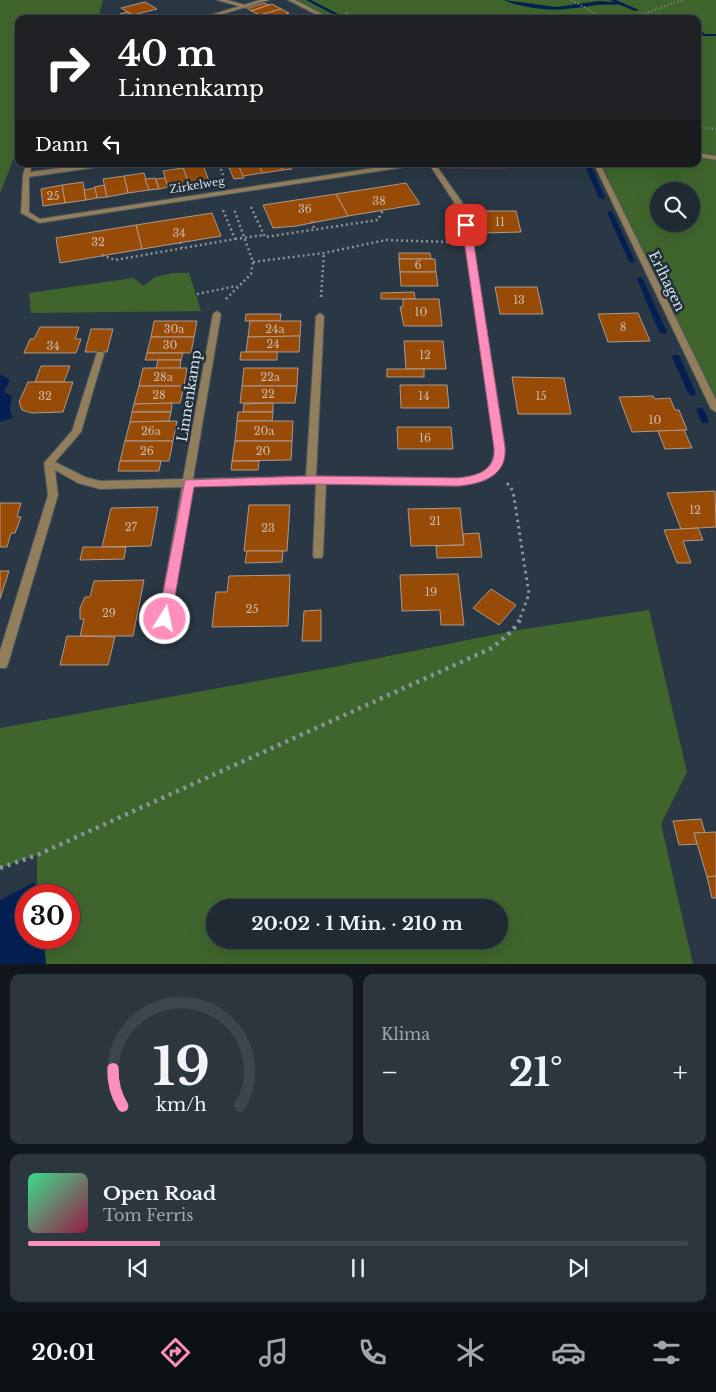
<!DOCTYPE html>
<html lang="de">
<head>
<meta charset="utf-8">
<style>
  body { margin:0; font-family:"Libre Baskerville",serif; background:#2c363f; color:#f1f3f6; height:100vh; display:flex; flex-direction:column; font-size:19px; white-space:nowrap }
  * { box-sizing:border-box; margin:0 }
  p { font-size:16px; color:#a1a7ac }
  .icon { flex:none; width:28px; height:28px; fill:none; stroke:currentColor; stroke-width:2; stroke-linecap:round; stroke-linejoin:round }
  .map { position:relative; height:964px; overflow:hidden }
  .side { display:flex; flex-direction:column; gap:10px; padding:10px; background:#11171c; flex:1 }
  .side>* { flex:none }
  .guide { position:absolute; left:15px; top:15px; width:686px; height:152px; border-radius:10px; box-shadow:0 5px 20px #0002,0 0 0 1px #3c464e; background:#202124; color:#fff; overflow:hidden }
  .fabs { position:absolute; left:650px; top:182px; display:grid; gap:10px }
  .fabs a { display:grid; place-items:center; width:50px; height:50px; border-radius:50%; background:#1f2a33; box-shadow:0 5px 20px #0002,0 0 0 1px #3c464e; font-size:25px }
  .speed { position:absolute; left:15px; top:884px; display:flex; gap:10px; font-size:25px; font-weight:700; text-align:center }
  .speed>* { display:grid; place-content:center; width:65px; height:65px; border-radius:50%; background:#1f2a33; box-shadow:0 5px 20px #0002,0 0 0 1px #3c464e; line-height:1 }
  .speed .limit { border:8px solid #d22; background:#fff; color:#111 }
  .pin { position:absolute; display:grid; place-items:center; width:42px; height:42px; color:#fff; margin:-21px; border-radius:10px; box-shadow:0 2px 8px #0006 }
  .me { position:absolute; width:55px; margin:-28px; rotate:10deg; stroke-linejoin:round; filter:drop-shadow(0 0 4px #0008) }
  .turn { display:flex; align-items:center; gap:18px; height:105px; padding:0 20px; font-size:22px }
  .turn .icon { width:65px; height:65px; stroke-width:2.5 }
  .turn b { display:block; font-size:35px; line-height:42px }
  .then { display:flex; align-items:center; height:48px; padding:0 20px; background:#0003; gap:10px; font-size:19px }
  .big { font-size:38px; font-weight:700; line-height:1.1 }
  .side .card { flex:1; display:flex; flex-direction:column; justify-content:center; gap:8px; min-width:0; padding:0 18px; border-radius:10px; background:#2c363f }
  .side .dial { align-items:center; gap:0 }
  .dial svg { height:130px; overflow:visible; fill:none; stroke:#3c464e; stroke-width:7; stroke-linecap:round; text-anchor:middle }
  .dial text { fill:#f1f3f6; stroke:none }
  .song { display:flex; align-items:center; gap:15px }
  .cover { width:60px; height:60px; border-radius:8px; background:linear-gradient(135deg,hsl(150 70% 55%),hsl(340 70% 35%)) }
  .played { height:5px; border-radius:2px; background:linear-gradient(90deg,#fe8ebc 20%,#3c464e 20%) }
  .keys { display:flex; justify-content:space-around; direction:ltr }
  .heat { display:flex; justify-content:space-between; align-items:center; font-size:28px; direction:ltr }
  .side .tiles { flex:1; display:grid; gap:10px; grid-template-columns:1fr 1fr }
  .card:last-child { grid-column:span 2 }
  .trip { position:absolute; left:206px; top:899px; width:302px; height:50px; border-radius:25px; background:#1f2a33; box-shadow:0 5px 20px #0002,0 0 0 1px #3c464e; font-weight:700; line-height:50px; text-align:center }
  .tabs { display:flex; height:80px; justify-content:space-around; align-items:center; background:#0c1114; color:#a1a7ac }
  .tabs .icon { width:35px; height:35px }
  .tabs .selected { color:#fe8ebc }
  .tabs b { font-size:22px; color:#f1f3f6 }
  .map>svg:first-child { display:block }
</style>
</head>
<body>
<div class="map">
<svg width="716" height="965" viewBox="0 0 716 965">
  <rect width="100%" height="100%" fill="#293844"/>
  <!-- industrial -->
  <polygon fill="#4a3741" points="443,164 505,164 507,170 447,169"/>
  <!-- green -->
  <g fill="#3f652c" fill-rule="evenodd">
    <polygon points="0,0 103,0 98,19 19,19 19,145 0,193"/>
    <path d="M291 0H716V409L597 164H698V19H330ZM659 191H691V224H659Z"/>
    <polygon points="173,273 189,273 201,311 31,313 29,293 133,278 144,286 155,277"/>
    <path d="M649 610 687 772 661 824 693 964H46L43 938H69V895H37V855L0 868V728L334 667 512 631ZM215 908H500V940H215Z"/>
  </g>
  <!-- water -->
  <g fill="#042053">
    <polygon points="0,374 10,380 4,392 12,396 10,410 13,418 0,422"/>
    <polygon points="35,882 37,895 26,895 26,938 43,938 46,964 0,964 0,900"/>
  </g>
  <g fill="none" stroke-linecap="round" stroke-linejoin="round">
    <!-- stream -->
    <g fill="#042053" fill-rule="evenodd">
      <polygon points="306,0 311,0 348,19 342,19"/>
      <path d="M504 0 556 7 599 1 614 2 610 0H616L639 10 635 11 618 4 616 5C598 3 583 8 565 9 548 11 519 7 504 0Z"/>
      <polygon points="663,14 680,18 680,19 672,19 661,16 661,15"/>
      <polygon points="698,29 705,34 716,34 716,36 704,36 698,32"/>
      <polygon points="588,164 591,166 605,198 604,199 599,198 585,166"/>
      <polygon points="610,211 613,213 635,261 634,262 632,263 629,261 607,213"/>
      <polygon points="640,277 643,279 667,332 666,334 663,334 659,332 637,279"/>
      <polygon points="673,355 679,355 680,357 696,393 695,395 692,396 688,393 672,357"/>
      <polygon points="700,407 703,408 709,421 708,423 702,423 696,410"/>
    </g>
  </g>
  <!-- building -->
  <g fill="#984a07" stroke="#ad998e">
    <polygon points="145,2 157,9 133,15 121,8"/>
    <polygon points="264,3 269,5 251,11 247,8"/>
    <polygon points="272,4 281,9 260,15 251,11"/>
    <polygon points="281,9 289,13 270,19 260,15"/>
    <polygon points="127,12 133,15 136,17 128,19 120,14"/>
    <polygon points="237,164 258,164 263,173 243,176"/>
    <polygon points="258,164 279,164 283,170 263,173"/>
    <polygon points="279,164 289,164 292,169 283,170"/>
    <polygon points="523,164 551,164 551,165 524,166"/>
    <polygon points="203,165 209,181 189,184 183,168"/>
    <polygon points="239,167 244,178 234,179 229,168"/>
    <polygon points="183,168 189,184 168,187 163,171"/>
    <polygon points="144,173 149,190 128,193 124,176"/>
    <polygon points="124,176 128,193 107,197 103,179"/>
    <polygon points="155,178 159,189 149,190 145,179"/>
    <polygon points="165,178 168,187 159,189 156,179"/>
    <polygon points="83,182 86,200 65,203 62,185"/>
    <polygon points="406,183 420,204 348,216 336,194"/>
    <polygon points="62,185 65,203 43,206 41,189"/>
    <polygon points="104,185 107,197 97,198 94,187"/>
    <polygon points="95,188 97,198 86,200 84,190"/>
    <polygon points="336,194 348,216 296,226 273,228 263,205"/>
    <polygon points="479,211 516,211 521,232 484,233"/>
    <polygon points="212,213 221,236 142,249 136,225"/>
    <polygon points="136,225 142,249 60,263 56,238"/>
    <polygon points="399,253 430,253 431,259 399,259"/>
    <polygon points="399,259 435,259 436,272 400,272"/>
    <polygon points="400,272 436,272 438,286 401,286"/>
    <polygon points="495,287 537,287 543,314 500,314"/>
    <polygon points="414,292 415,299 381,299 381,293"/>
    <polygon points="403,299 439,299 442,326 404,326 400,307 403,307"/>
    <polygon points="638,313 650,341 608,342 598,314"/>
    <polygon points="246,314 281,314 280,321 245,321"/>
    <polygon points="154,321 197,321 194,337 151,337"/>
    <polygon points="250,321 301,321 300,336 248,337"/>
    <polygon points="40,327 79,327 75,339 81,339 76,353 24,353 30,339 34,339"/>
    <polygon points="91,329 113,329 107,352 85,352"/>
    <polygon points="300,336 299,352 246,352 248,337"/>
    <polygon points="151,337 194,337 191,353 147,353"/>
    <polygon points="404,341 443,341 446,369 406,369"/>
    <polygon points="241,352 277,352 277,360 240,360"/>
    <polygon points="147,353 183,353 181,360 145,360"/>
    <polygon points="158,360 181,360 180,368 156,369"/>
    <polygon points="41,366 70,366 64,382 35,382"/>
    <polygon points="143,368 187,368 184,386 139,386"/>
    <polygon points="244,368 298,368 297,386 242,386"/>
    <rect x="387" y="369" width="37" height="8"/>
    <polygon points="512,377 564,378 571,414 518,414"/>
    <polygon points="28,382 73,382 63,412 32,413 22,410 19,402"/>
    <polygon points="400,385 447,385 449,408 401,408"/>
    <polygon points="139,386 184,386 180,403 134,404"/>
    <polygon points="242,386 297,386 295,403 240,403"/>
    <polygon points="653,396 655,399 670,398 675,410 679,410 687,430 632,432 619,397"/>
    <polygon points="172,403 171,412 132,412 134,404"/>
    <polygon points="273,403 273,412 243,412 244,404"/>
    <polygon points="132,412 171,412 169,421 130,422"/>
    <polygon points="238,412 273,412 272,421 237,421"/>
    <polygon points="177,421 173,441 125,441 130,422"/>
    <polygon points="237,421 293,421 292,441 235,441"/>
    <polygon points="397,427 451,427 453,449 398,449"/>
    <polygon points="684,430 692,448 665,449 658,431"/>
    <polygon points="125,441 173,441 169,461 120,461"/>
    <polygon points="235,441 292,441 291,460 232,461"/>
    <polygon points="120,461 161,461 159,471 118,471"/>
    <polygon points="232,461 259,461 258,470 231,470"/>
    <polygon points="715,491 716,527 681,529 667,493"/>
    <polygon points="0,503 21,503 17,517 21,517 15,533 11,533 7,547 0,547"/>
    <polygon points="249,505 290,505 287,551 244,551"/>
    <polygon points="158,507 151,546 102,547 111,508"/>
    <polygon points="460,508 464,545 411,546 408,509"/>
    <polygon points="698,528 703,540 683,541 691,563 677,563 664,530"/>
    <polygon points="479,533 482,557 437,558 436,546 464,545 463,534"/>
    <polygon points="83,547 126,547 124,559 80,560"/>
    <polygon points="247,551 283,551 282,562 245,563"/>
    <polygon points="0,571 9,571 0,599"/>
    <polygon points="458,574 464,625 441,625 440,610 402,611 400,575"/>
    <polygon points="290,575 288,626 212,627 216,592 227,592 229,576"/>
    <polygon points="144,580 133,636 80,636 84,619 80,619 80,608 85,597 90,597 94,581"/>
    <polygon points="491,589 516,605 499,625 473,608"/>
    <polygon points="321,610 321,641 302,641 304,611"/>
    <polygon points="67,636 115,637 108,665 60,665"/>
    <polygon points="701,819 705,833 694,833 697,844 679,845 673,821"/>
    <polygon points="716,832 716,876 707,877 694,833"/>
    <polygon points="716,876 716,898 712,898 707,877"/>
  </g>
  <g fill="none" stroke-linecap="round" stroke-linejoin="round">
    <!-- service casing -->
    <g stroke="#495762" stroke-width="2">
      <polygon id="service" points="217,0 227,0 249,6 246,8"/>
    </g>
    <!-- minor casing -->
    <g stroke="#495762" stroke-width="2">
      <g id="minor">
        <polygon points="260,0 269,0 206,19 197,19"/>
        <polygon points="26,164 32,164 30,172 92,164 108,164 105,166 29,177 29,212 40,219 400,164 415,164 412,166 39,223 21,213 23,175"/>
        <path d="M429 164H435L462 202 470 225 505 448 502 464 496 472 485 480 474 483 458 486 326 484 323 555 322 558H314L313 555 316 484 192 486 167 638 165 641 161 643 157 641 155 638 182 487 100 489 78 483 55 470 58 495 8 664 6 668H0V651L48 495 44 463 72 431 97 352H103L104 354 81 432 55 462 85 477 100 481 183 479 213 314 217 311 221 314 193 479 306 476 316 316 320 313 324 316 316 476 458 478C480 476 493 472 495 448L462 225 454 202Z"/>
        <polygon points="594,164 600,164 716,400 716,412 711,409"/>
      </g>
    </g>
    <!-- tertiary casing -->
    <g stroke="#495762" stroke-width="2">
      <g id="tertiary">
        <polygon points="288,0 295,0 332,19 325,19"/>
        <polygon points="698,153 716,156 716,160 698,157"/>
      </g>
    </g>
    <!-- path-far3 -->
    <g stroke="#89959e" stroke-width="2" stroke-dasharray="1 2.5" stroke-linecap="butt">
      <polyline points="572,0 597,15 599,19"/>
      <polyline points="346,13 359,19"/>
      <polyline points="628,19 683,0"/>
      <polyline points="698,127 716,129"/>
    </g>
    <!-- path-far2 -->
    <g stroke="#89959e" stroke-width="2.5" stroke-dasharray="2 3" stroke-linecap="butt">
      <polyline points="219,164 223,175"/>
      <polyline points="251,207 265,237 378,220 383,210"/>
      <polyline points="312,221 314,228"/>
      <polyline points="235,239 264,235"/>
      <polyline points="180,242 182,248"/>
      <polyline points="102,255 115,260 235,239 223,210"/>
      <polyline points="253,262 324,253 386,240 448,242"/>
      <polyline points="197,294 237,286"/>
      <polyline points="321,297 324,253"/>
      <polyline points="226,299 251,274 253,262 234,209"/>
    </g>
    <!-- path-far1 -->
    <polyline stroke="#89959e" stroke-width="3" stroke-dasharray="2.5 4" stroke-linecap="butt" points="507,483 513,491 529,594 519,621"/>
    <!-- path -->
    <polyline stroke="#89959e" stroke-width="4.5" stroke-dasharray="3 5" stroke-linecap="butt" points="0,868 37,855 492,648 512,631 520,620"/>
    <!-- service -->
    <use href="#service" fill="#937e5b" fill-rule="evenodd"/>
    <!-- minor -->
    <use href="#minor" fill="#937e5b" fill-rule="evenodd"/>
    <!-- tertiary -->
    <use href="#tertiary" fill="#937e5b" fill-rule="evenodd"/>
  </g>
  <!-- route -->
  <path fill="#fe8ebc" stroke="#a55c7a" d="M466 222 471 225 505 448C507 476 482 484 458 486L311 484 194 487 171 619 165 624 160 623 158 619 185 480 311 476 458 478C478 476 496 470 494 448L462 225Z"/>
  <g text-anchor="middle" dominant-baseline="central" stroke-width="5" stroke-linejoin="round" paint-order="stroke">
    <!-- far-street labels -->
    <g font-size="11" fill="#d9e2e9" stroke="#1f2e39">
      <text transform="translate(197 185) rotate(-9)">Zirkelweg</text>
    </g>
    <!-- number labels -->
    <g font-size="11" fill="#c9bcb0">
      <text x="53" y="196">25</text>
      <text x="379" y="201">38</text>
      <text x="305" y="209">36</text>
      <text x="500" y="222">11</text>
      <text x="179" y="233">34</text>
      <text x="98" y="242">32</text>
      <text x="418" y="265">6</text>
      <text x="519" y="300">13</text>
      <text x="421" y="312">10</text>
      <text x="623" y="327">8</text>
      <text x="174" y="329">30a</text>
      <text x="275" y="329">24a</text>
      <text x="273" y="344">24</text>
      <text x="170" y="345">30</text>
      <text x="53" y="346">34</text>
      <text x="425" y="355">12</text>
      <text x="163" y="377">28a</text>
      <text x="270" y="377">22a</text>
      <text x="268" y="394">22</text>
      <text x="159" y="395">28</text>
      <text x="45" y="396">32</text>
      <text x="424" y="396">14</text>
      <text x="541" y="396">15</text>
      <text x="655" y="420">10</text>
      <text x="151" y="431">26a</text>
      <text x="264" y="431">20a</text>
      <text x="425" y="438">16</text>
      <text x="147" y="451">26</text>
      <text x="263" y="451">20</text>
      <text x="695" y="510">12</text>
      <text x="435" y="521">21</text>
      <text x="131" y="527">27</text>
      <text x="268" y="528">23</text>
      <text x="431" y="592">19</text>
      <text x="252" y="609">25</text>
      <text x="109" y="613">29</text>
    </g>
    <!-- street labels -->
    <g font-size="14" fill="#d9e2e9" stroke="#1f2e39">
      <text transform="translate(667 281) rotate(64)">Erlhagen</text>
      <text transform="translate(189 396) rotate(-81)">Linnenkamp</text>
    </g>
  </g>
</svg>
<div class="fabs">
<a><svg class="icon" aria-label="search" viewBox="0 0 24 24"><circle cx="10" cy="10" r="6"/><path d="M15 15l6 6"/></svg></a>
</div>
<div class="speed"><div class="limit">30</div></div>
<div class="pin" style="left:466px;top:225px;background:#d93025"><svg class="icon" aria-label="arrive" viewBox="0 0 24 24"><path d="M6 21V4h12l-3 4 3 4H6"/></svg></div>
<svg class="me" style="left:165px;top:619px" viewBox="-20 -20 40 40"><circle r="17" fill="#fe8ebc" stroke="#fff" stroke-width="3"/><path d="M0-11L8 9 0 5-8 9z" fill="#fff"/></svg>
<div class="trip">20:02 · 1 Min. · 210 m</div>
<div class="guide">
<div class="turn"><svg class="icon" aria-label="right" viewBox="0 0 24 24"><path d="M7 20v-9h11M14 6l5 5-5 5"/></svg><div><b>40 m</b>Linnenkamp</div></div>
<div class="then">Dann<svg class="icon" aria-label="left" viewBox="0 0 24 24"><path d="M17 20v-9H6M10 6l-5 5 5 5"/></svg></div>
</div>
</div>
<section class="side">
<div class="tiles">
<div class="card dial"><svg viewBox="0 0 100 80">
<path d="M14 69A42 42 0 1 1 86 69"/>
<path d="M14 69A42 42 0 0 1 8 46" stroke="#fe8ebc"/>
<text x="50" y="56" font-size="32" font-weight="700">19</text>
<text x="50" y="72" font-size="11">km/h</text>
</svg></div>
<div class="card"><p>Klima</p>
<div class="heat"><a>−</a><b class="big">21°</b><a>+</a></div>
</div>
<div class="card">
<div class="song"><i class="cover"></i><div><b>Open Road</b><p>Tom Ferris</p></div></div>
<div class="played"></div>
<div class="keys"><svg class="icon" aria-label="previous" viewBox="0 0 24 24"><path d="M18 5L8 12l10 7zM5 5v14"/></svg><svg class="icon" aria-label="pause" viewBox="0 0 24 24"><path d="M8 5v14M16 5v14"/></svg><svg class="icon" aria-label="next" viewBox="0 0 24 24"><path d="M6 5l10 7-10 7zM19 5v14"/></svg></div>
</div>
</div>
</section>
<nav class="tabs">
<b>20:01</b>
<svg class="icon selected" aria-label="directions" viewBox="0 0 24 24"><path d="M12 3l9 9-9 9-9-9zM9 14v-3h6M13 9l2 2-2 2"/></svg>
<svg class="icon" aria-label="music" viewBox="0 0 24 24"><path d="M9 18V5l10-2v13"/><circle cx="6" cy="18" r="3"/><circle cx="16" cy="16" r="3"/></svg>
<svg class="icon" aria-label="phone" viewBox="0 0 24 24"><path d="M5 4h4l2 5-3 2q2 4 5 5l2-3 5 2v4C11 20 4 13 5 4z"/></svg>
<svg class="icon" aria-label="climate" viewBox="0 0 24 24"><path d="M12 3v18M4 7l16 10M4 17L20 7"/></svg>
<svg class="icon" aria-label="car" viewBox="0 0 24 24"><path d="M5 17H2v-5l4-1 3-4h7l3 4 3 1v5h-3M9 17h6M6 11h13"/><circle cx="7" cy="17" r="2"/><circle cx="17" cy="17" r="2"/></svg>
<svg class="icon" aria-label="filters" viewBox="0 0 24 24"><path d="M4 7h16M4 17h16"/><circle cx="9" cy="7" r="2"/><circle cx="15" cy="17" r="2"/></svg>
</nav>
</body>
</html>
